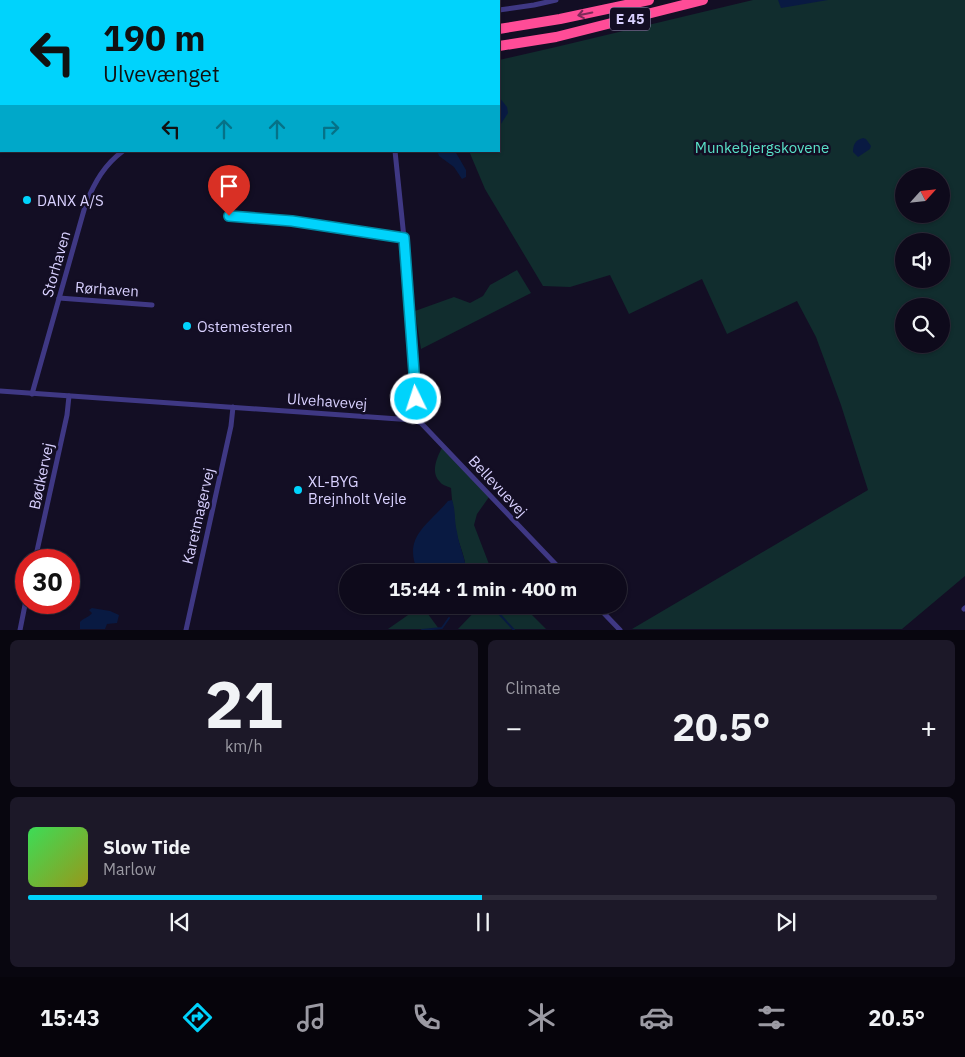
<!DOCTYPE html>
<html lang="en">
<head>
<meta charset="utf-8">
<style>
  body { margin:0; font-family:"IBM Plex Sans",sans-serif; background:#1c1828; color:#f1f3f6; height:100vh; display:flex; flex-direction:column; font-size:19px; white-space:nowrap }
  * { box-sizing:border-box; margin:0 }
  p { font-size:16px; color:#9b9aa3 }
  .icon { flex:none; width:28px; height:28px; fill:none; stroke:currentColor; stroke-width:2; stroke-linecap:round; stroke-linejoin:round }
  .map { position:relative; height:630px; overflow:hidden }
  .details { display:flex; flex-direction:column; gap:10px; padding:10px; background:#08060f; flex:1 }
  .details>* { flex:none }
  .guide { position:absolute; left:0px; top:0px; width:500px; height:152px; box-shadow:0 1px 4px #0004,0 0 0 1px #2e2b3a; background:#00d3fc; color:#111; overflow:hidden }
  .needle { width:32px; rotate:63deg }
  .controls { position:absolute; left:895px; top:168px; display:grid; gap:10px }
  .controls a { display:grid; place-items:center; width:55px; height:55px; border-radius:50%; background:#0e0a1b; box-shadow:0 1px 4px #0004,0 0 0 1px #2e2b3a; font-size:25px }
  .speed { position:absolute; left:15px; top:549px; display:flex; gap:10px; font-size:25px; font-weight:700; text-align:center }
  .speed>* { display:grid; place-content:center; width:65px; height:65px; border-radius:50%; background:#0e0a1b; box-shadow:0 1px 4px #0004,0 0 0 1px #2e2b3a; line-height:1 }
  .speed .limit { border:8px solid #d22; background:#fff; color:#111 }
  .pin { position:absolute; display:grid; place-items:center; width:42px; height:42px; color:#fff; margin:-51px -21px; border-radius:50% 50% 50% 0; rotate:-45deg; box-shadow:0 0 5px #0007 }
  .pin .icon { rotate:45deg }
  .me { position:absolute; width:55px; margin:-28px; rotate:356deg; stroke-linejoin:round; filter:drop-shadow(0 0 4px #0008) }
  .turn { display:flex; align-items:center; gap:18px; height:105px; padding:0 20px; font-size:22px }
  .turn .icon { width:65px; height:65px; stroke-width:2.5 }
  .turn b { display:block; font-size:35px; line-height:42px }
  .lanes { display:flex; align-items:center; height:48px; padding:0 20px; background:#0003; justify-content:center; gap:25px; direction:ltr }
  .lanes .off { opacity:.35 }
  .big { font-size:38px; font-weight:800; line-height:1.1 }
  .details .widget { flex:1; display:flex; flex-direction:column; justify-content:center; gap:8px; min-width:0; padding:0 18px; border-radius:8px; background:#1c1828 }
  .details .dial { align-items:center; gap:0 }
  .dial b { font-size:65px; line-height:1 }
  .song { display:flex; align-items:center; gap:15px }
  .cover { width:60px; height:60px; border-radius:8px; background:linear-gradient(135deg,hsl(130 70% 55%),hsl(60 70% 35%)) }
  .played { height:5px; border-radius:2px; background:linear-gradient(90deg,#00d3fc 50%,#2e2b3a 50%) }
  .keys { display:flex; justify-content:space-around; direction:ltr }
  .heat { display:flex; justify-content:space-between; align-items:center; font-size:28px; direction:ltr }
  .details .tiles { flex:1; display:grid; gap:10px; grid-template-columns:1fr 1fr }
  .widget:last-child { grid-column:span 2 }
  .trip { position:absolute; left:339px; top:564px; width:288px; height:50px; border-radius:25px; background:#0e0a1b; box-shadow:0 1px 4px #0004,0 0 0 1px #2e2b3a; font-weight:800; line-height:50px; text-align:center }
  .tabs { display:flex; height:80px; justify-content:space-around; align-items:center; background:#06040b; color:#9b9aa3 }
  .tabs .icon { width:35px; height:35px }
  .tabs .current { color:#00d3fc }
  .tabs b { font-size:22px; color:#f1f3f6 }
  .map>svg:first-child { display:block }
</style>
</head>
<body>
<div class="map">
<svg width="965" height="630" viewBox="0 0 965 630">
  <rect width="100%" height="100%" fill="#130e24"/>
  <!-- green -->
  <g fill="#112d2e" fill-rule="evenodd">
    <path d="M753 0H965V576L902 629H632L868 490 841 405 816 337 797 301 727 334 702 279 629 314 610 275 570 287 543 286 485 189 469 151H499V60L556 47ZM904 176H941V214H904ZM904 241H941V279H904ZM904 306H941V344H904Z"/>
    <polygon points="517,270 531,293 421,349 415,311 454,297 470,303 483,296 490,285"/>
    <path d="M442 448 489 497 477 514 474 525 492 572H466C466 557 459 546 456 531 454 517 452 502 451 488 447 486 442 485 440 482 430 473 437 457 442 448Z"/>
    <polygon points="481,605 522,605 546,629 458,629"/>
    <polygon points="422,606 439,629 388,629 421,606"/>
  </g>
  <!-- water -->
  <g fill="#091a42">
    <polygon points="778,0 828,0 781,8"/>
    <polygon points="499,97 507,107 508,113 499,127"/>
    <path d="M863 138 866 139 871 146 870 149 858 157 853 152C853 145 855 140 863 138Z"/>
    <polygon points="437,151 455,151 466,170 466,177 462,179 454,167 439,156"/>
    <path d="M452 500C456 510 454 522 457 532 459 547 466 558 466 572H418C402 537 428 525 448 501Z"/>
    <polygon points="436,605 457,605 448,612 439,610"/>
    <path d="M92 608 110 611 119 615 117 623 107 624 105 629H80V622C83 618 90 617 92 613L89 610Z"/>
  </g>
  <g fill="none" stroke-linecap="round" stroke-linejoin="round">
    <!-- stream -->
    <g stroke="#091a42" stroke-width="2">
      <polyline points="492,606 514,630"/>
      <polyline points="422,630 442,628 449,618"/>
    </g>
    <!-- street -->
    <g stroke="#3f3884" stroke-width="5">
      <polyline points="378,0 378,1"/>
      <polyline points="499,10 534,5 556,0"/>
      <polyline points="395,151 404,238 416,399 413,420"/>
      <polyline points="229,216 292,221 404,238"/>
      <polyline points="59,298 152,305"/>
      <polyline points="0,391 413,420 421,423 563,572"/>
      <path d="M32 394 86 203C95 182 104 165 123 151"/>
      <polyline points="35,560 67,415 69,396"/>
      <polyline points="596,605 620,630"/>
      <polyline points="964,609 965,608"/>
      <polyline points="20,630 26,600"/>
      <polyline points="186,630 231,426 233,407"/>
    </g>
    <!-- primary -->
    <g stroke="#cb58ff" stroke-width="9">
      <polyline points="16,1 17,0"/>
      <polyline points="0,27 1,22"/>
      <polyline points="0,76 1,70"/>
    </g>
    <!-- highway -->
    <g stroke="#ff4c97" stroke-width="10">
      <polyline points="7,0 7,1"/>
      <polyline points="48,0 53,1"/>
      <polyline points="499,29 560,19 649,0"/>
      <polyline points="0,38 1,38"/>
      <polyline points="499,46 556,37 703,0"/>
      <polyline points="0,65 1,56"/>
      <polyline points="0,137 1,137"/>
    </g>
  </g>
  <!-- one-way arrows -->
  <defs><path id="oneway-shaft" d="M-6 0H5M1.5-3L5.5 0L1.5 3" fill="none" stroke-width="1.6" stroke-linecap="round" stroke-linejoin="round" transform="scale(1.25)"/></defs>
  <use stroke="#7d2a58" href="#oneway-shaft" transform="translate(585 14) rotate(168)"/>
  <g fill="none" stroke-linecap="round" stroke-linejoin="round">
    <!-- route casing -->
    <g stroke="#0089a4" stroke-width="12">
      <polyline id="route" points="229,216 292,221 404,238 416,399"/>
    </g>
    <!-- route -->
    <use href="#route" stroke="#00d3fc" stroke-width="9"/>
  </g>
  <!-- markers -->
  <g fill="#00d3fc" stroke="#130e24" stroke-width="2">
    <circle cx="27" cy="200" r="5"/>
    <circle cx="187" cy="326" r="5"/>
    <circle cx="298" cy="490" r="5"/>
  </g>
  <g text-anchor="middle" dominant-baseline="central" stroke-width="5" stroke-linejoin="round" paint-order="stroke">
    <!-- shield labels -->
    <rect fill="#130e24" stroke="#9e96bd" stroke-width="1" x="610" y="7.5" width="40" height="23" rx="4"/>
    <g font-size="14" font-weight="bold" fill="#d9d1ff">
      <text x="630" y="19">E 45</text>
    </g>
    <!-- park labels -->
    <g font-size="15" fill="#5ae2c8" stroke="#130e24">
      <text x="762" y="147">Munkebjergskovene</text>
    </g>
    <!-- poi labels -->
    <g font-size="15" fill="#d9d1ff" stroke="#130e24" text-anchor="start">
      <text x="37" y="200">DANX A/S</text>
      <text x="197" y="326">Ostemesteren</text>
      <text x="308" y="481">XL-BYG<tspan x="308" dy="17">Brejnholt Vejle</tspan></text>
    </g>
    <!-- street labels -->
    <g font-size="15" fill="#d9d1ff" stroke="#130e24">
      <text transform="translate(56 264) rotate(-74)">Storhaven</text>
      <text transform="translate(107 289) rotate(4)">Rørhaven</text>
      <text transform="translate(327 401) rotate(4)">Ulvehavevej</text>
      <text transform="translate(41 476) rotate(-78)">Bødkervej</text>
      <text transform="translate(498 486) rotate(47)">Bellevuevej</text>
      <text transform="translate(198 516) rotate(-77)">Karetmagervej</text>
    </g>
  </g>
</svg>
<div class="controls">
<a><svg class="needle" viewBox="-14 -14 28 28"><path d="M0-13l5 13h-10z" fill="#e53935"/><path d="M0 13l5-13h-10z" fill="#9b9aa3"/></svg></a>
<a><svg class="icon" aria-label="sound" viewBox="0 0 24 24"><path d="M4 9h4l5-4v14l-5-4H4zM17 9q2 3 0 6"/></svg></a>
<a><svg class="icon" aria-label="search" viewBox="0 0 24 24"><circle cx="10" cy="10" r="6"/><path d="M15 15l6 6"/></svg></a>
</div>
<div class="speed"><div class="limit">30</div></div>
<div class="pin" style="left:229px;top:216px;background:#d93025"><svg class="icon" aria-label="arrive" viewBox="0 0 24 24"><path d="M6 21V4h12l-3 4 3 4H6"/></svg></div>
<svg class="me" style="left:416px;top:399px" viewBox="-20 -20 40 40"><circle r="17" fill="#00d3fc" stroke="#fff" stroke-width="3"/><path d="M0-11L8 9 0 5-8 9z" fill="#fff"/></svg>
<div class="trip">15:44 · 1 min · 400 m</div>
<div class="guide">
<div class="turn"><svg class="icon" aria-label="left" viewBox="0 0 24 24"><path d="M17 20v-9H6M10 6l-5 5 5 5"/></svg><div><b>190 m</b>Ulvevænget</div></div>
<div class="lanes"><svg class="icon" aria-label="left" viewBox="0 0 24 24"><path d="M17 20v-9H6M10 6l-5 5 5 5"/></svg><svg class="icon off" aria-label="ahead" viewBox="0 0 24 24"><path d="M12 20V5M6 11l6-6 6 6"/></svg><svg class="icon off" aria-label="ahead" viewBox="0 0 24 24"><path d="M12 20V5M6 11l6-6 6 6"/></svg><svg class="icon off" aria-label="right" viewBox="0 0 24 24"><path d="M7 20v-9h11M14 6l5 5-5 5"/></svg></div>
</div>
</div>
<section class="details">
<div class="tiles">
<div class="widget dial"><b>21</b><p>km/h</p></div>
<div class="widget"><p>Climate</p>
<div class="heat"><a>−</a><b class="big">20.5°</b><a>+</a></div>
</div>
<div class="widget">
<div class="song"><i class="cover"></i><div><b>Slow Tide</b><p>Marlow</p></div></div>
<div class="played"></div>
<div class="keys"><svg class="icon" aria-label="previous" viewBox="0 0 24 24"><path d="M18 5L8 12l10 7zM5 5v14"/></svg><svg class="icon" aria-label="pause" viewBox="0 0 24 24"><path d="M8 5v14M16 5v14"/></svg><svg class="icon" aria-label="next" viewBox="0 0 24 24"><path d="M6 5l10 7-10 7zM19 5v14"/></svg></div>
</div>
</div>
</section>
<nav class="tabs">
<b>15:43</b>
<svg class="icon current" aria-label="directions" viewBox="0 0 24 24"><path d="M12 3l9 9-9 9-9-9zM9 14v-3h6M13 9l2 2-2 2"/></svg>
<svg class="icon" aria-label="music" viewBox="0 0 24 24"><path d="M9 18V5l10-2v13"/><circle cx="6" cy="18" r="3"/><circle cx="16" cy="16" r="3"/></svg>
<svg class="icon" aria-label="phone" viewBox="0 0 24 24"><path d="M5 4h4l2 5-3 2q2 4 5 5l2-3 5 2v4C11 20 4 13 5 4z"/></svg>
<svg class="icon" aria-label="climate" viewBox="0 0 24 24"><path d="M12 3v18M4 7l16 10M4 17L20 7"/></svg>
<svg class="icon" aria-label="car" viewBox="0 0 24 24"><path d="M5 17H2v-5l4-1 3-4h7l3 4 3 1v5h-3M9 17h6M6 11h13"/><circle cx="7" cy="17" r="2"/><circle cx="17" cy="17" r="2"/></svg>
<svg class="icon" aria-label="filters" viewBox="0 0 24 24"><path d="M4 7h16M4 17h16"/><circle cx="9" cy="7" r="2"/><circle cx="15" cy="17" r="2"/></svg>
<b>20.5°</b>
</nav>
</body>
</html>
